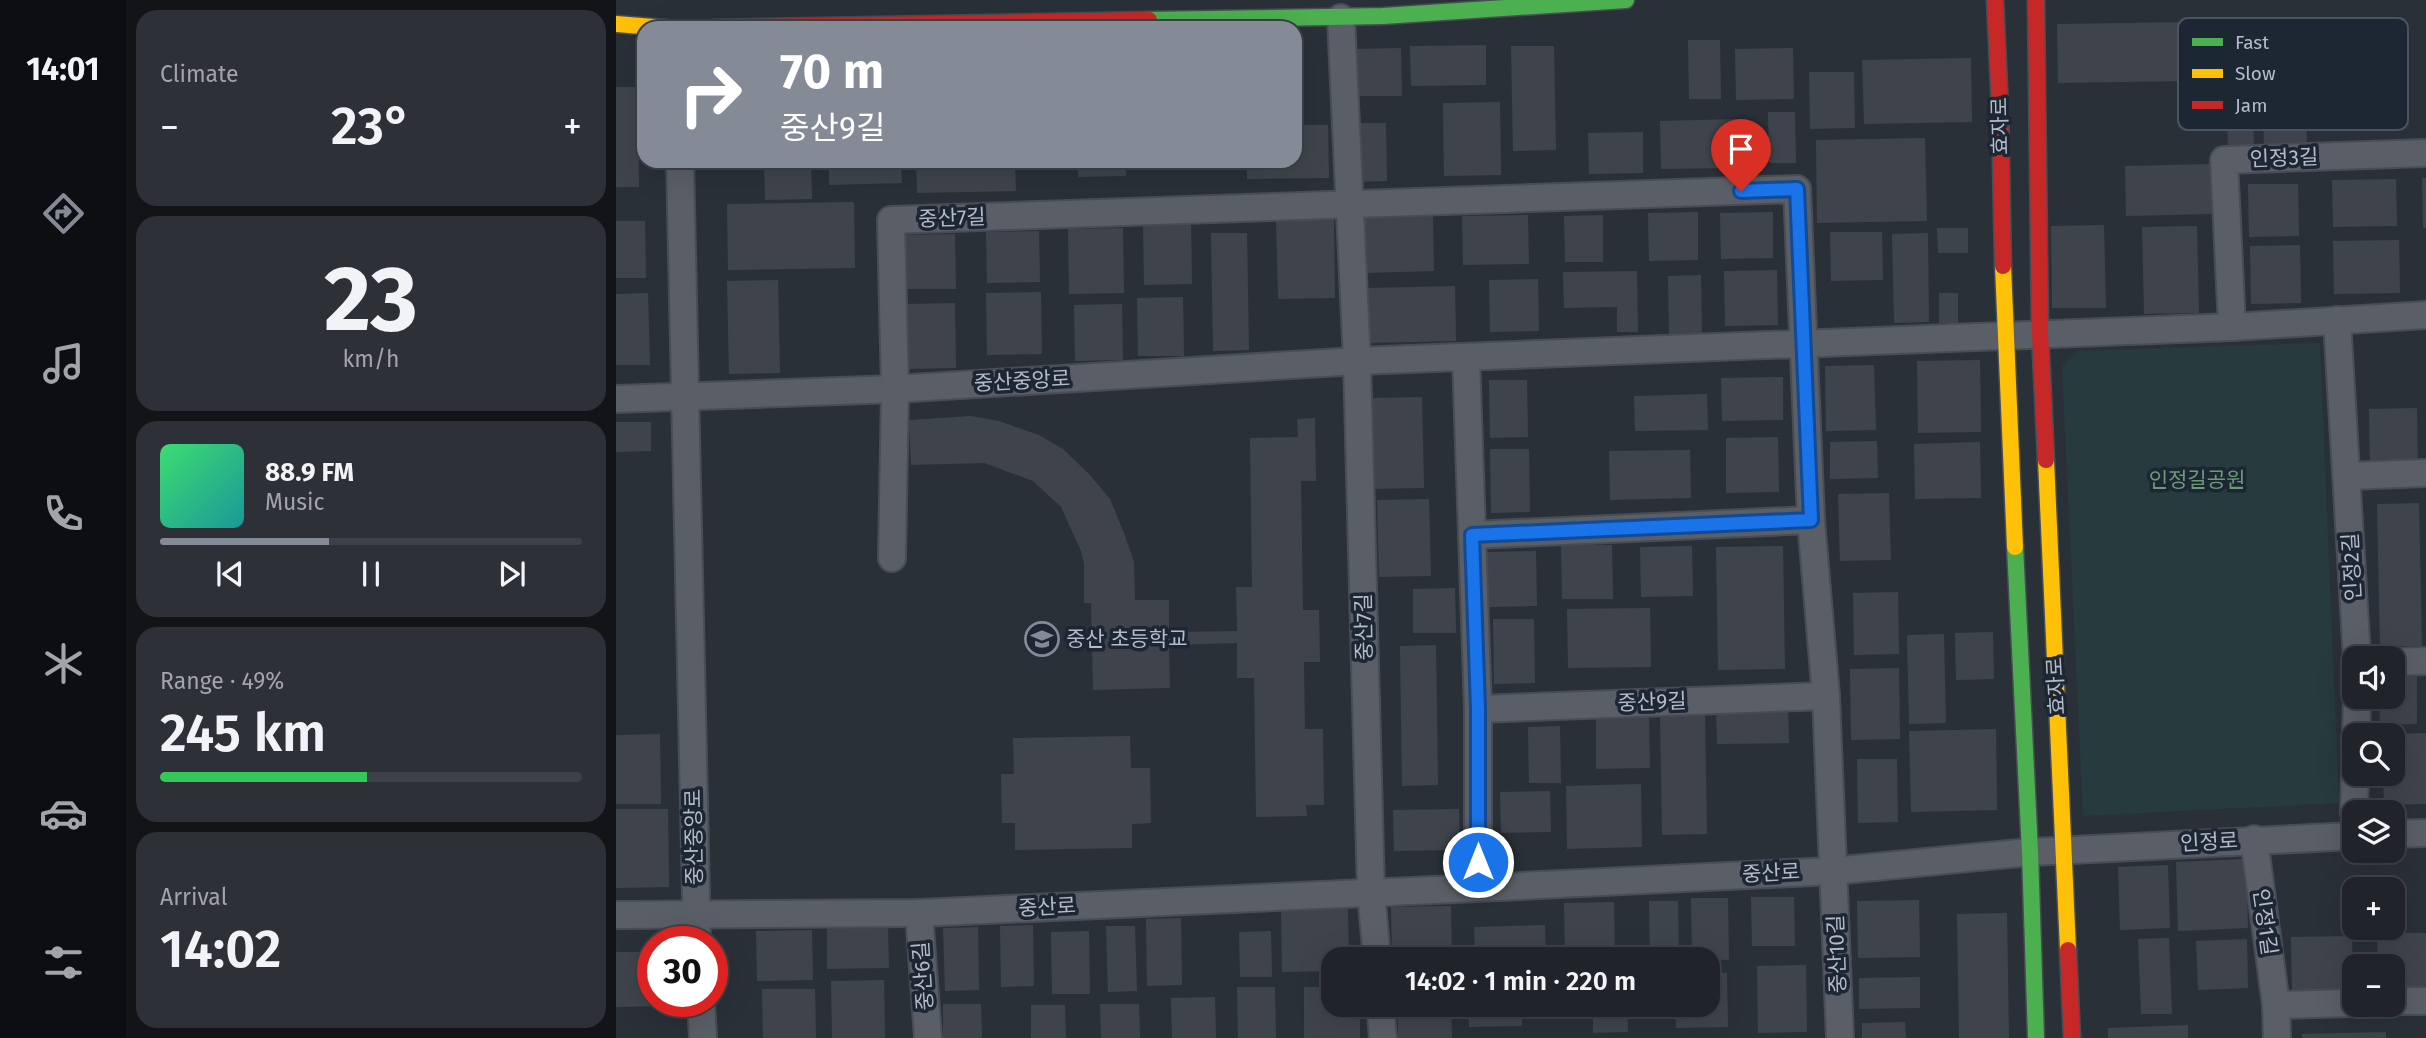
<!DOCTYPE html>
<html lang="en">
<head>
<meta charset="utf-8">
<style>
  body { margin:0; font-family:"Fira Sans","Noto Sans KR",sans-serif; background:#2d3036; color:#f1f3f6; height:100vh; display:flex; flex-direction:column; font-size:26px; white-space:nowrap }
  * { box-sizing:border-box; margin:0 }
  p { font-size:23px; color:#a2a4a8 }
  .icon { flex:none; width:38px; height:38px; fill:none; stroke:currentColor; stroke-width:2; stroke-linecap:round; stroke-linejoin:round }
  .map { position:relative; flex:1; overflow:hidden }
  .drawer { display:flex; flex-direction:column; gap:10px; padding:10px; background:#121417; width:490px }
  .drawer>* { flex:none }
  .guide { position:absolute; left:21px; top:21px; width:665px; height:147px; border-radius:21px; box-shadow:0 7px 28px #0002,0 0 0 2px #3d4147; background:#848b96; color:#fff; overflow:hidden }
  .buttons { position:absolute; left:1726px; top:646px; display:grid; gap:14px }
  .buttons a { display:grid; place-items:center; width:63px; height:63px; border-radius:14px; background:#20242a; box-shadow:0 7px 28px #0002,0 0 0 2px #3d4147; font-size:35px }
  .speed { position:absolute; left:21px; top:926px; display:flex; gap:14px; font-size:35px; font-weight:700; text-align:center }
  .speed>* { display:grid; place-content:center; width:91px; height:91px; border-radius:50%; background:#20242a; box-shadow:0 7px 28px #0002,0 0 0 2px #3d4147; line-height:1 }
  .speed .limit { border:10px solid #d22; background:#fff; color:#111 }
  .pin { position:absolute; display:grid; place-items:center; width:60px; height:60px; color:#fff; margin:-72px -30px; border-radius:50% 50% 50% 0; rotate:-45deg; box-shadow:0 0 7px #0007 }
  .pin .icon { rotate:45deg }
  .me { position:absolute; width:77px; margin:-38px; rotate:0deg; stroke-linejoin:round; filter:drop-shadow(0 0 5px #0008) }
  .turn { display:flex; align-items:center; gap:24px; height:147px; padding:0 28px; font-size:32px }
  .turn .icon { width:91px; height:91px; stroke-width:2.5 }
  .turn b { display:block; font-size:49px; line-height:60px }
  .big { font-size:52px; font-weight:600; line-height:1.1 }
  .drawer .tile { flex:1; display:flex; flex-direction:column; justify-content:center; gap:10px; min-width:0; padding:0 24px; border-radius:21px; background:#2d3036 }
  .drawer .dial { align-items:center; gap:0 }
  .dial b { font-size:91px; line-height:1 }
  .song { display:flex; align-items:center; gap:21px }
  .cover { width:84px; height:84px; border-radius:10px; background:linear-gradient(135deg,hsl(140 70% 55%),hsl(180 70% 35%)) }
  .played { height:7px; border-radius:4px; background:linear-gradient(90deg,#848b96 40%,#3d4147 40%) }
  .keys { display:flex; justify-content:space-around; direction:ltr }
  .heat { display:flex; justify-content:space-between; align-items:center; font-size:38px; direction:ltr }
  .charge { height:10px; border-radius:5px; background:linear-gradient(90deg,#34c759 49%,#3d4147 0) }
  .trip { position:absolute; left:705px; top:947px; width:399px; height:70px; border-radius:21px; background:#20242a; box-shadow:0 7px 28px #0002,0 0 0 2px #3d4147; font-weight:600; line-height:70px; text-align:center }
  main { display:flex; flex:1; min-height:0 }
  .menu { display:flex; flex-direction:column; width:126px; justify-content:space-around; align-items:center; background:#0d0e11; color:#a2a4a8 }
  .menu .icon { width:49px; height:49px }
  .menu .current { color:#848b96 }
  .menu b { font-size:32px; color:#f1f3f6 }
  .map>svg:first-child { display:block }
</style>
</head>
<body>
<main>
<nav class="menu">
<b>14:01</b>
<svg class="icon current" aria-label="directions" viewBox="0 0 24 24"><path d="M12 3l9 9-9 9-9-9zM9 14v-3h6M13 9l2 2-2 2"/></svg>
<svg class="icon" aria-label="music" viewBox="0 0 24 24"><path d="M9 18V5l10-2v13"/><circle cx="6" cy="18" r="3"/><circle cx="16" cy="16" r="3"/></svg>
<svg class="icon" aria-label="phone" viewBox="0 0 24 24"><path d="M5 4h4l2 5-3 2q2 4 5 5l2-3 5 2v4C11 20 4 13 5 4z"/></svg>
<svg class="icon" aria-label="climate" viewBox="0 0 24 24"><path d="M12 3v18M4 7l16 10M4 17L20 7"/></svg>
<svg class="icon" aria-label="car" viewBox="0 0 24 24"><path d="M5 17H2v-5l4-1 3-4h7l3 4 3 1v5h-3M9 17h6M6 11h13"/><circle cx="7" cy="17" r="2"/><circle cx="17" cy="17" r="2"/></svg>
<svg class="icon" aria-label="filters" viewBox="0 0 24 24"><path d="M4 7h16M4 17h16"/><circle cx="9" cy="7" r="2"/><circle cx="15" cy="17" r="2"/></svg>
</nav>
<section class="drawer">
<div class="tile"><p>Climate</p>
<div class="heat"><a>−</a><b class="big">23°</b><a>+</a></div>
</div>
<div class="tile dial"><b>23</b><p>km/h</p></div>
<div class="tile">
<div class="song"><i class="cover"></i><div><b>88.9 FM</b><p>Music</p></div></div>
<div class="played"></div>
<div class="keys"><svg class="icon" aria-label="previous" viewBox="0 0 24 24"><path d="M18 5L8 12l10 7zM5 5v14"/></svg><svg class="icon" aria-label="pause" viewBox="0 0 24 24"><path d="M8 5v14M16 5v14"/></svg><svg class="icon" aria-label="next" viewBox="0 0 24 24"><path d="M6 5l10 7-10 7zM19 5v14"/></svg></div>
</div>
<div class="tile"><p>Range · 49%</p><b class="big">245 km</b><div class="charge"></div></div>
<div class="tile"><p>Arrival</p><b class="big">14:02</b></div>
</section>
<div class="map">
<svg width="1810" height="1038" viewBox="0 0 1810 1038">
  <rect width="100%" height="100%" fill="#2a3038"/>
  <!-- green -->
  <polygon fill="#273a3e" points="1704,343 1723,803 1467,816 1446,367 1461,351"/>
  <!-- building -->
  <g fill="#3f444c">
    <polygon points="1570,22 1571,81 1442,83 1441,24"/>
    <polygon points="1072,40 1104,40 1105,99 1073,99"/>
    <polygon points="870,45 870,85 795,86 794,46"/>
    <polygon points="895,46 938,46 940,150 897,151"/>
    <polygon points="785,48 786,96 740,96 740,49"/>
    <polygon points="1177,48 1178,99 1120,100 1119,49"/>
    <polygon points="1355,58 1356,122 1248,124 1246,60"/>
    <polygon points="1193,72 1238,72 1239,128 1194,129"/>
    <polygon points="0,87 22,87 23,187 0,187"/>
    <polygon points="1690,95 1691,151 1648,152 1647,96"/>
    <polygon points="1637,99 1638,155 1612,156 1611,100"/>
    <polygon points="884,102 885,175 828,176 827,103"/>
    <polygon points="1152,112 1179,112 1180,163 1153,163"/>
    <polygon points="1122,119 1123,168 1045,169 1044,121"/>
    <polygon points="738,123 770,123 771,181 739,182"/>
    <polygon points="679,125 712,125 713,178 631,179 631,161 679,161"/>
    <polygon points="1027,132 1027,173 973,174 972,133"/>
    <polygon points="1309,138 1311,221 1201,223 1200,140"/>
    <polygon points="148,161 195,161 196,199 149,200"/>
    <polygon points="213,161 285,161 286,183 213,185"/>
    <polygon points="300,161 399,161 400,191 301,193"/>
    <polygon points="462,161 510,161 510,176 462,177"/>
    <polygon points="1595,164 1596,214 1510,216 1509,166"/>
    <polygon points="1806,178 1810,178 1810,228 1807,228"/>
    <polygon points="1780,179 1781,226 1717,227 1716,180"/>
    <polygon points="1632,184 1682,184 1683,236 1633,237"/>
    <polygon points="238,202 239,268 112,270 111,204"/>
    <polygon points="1082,212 1082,260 1033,261 1032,213"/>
    <polygon points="1157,212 1157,258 1105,259 1104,213"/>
    <polygon points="912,215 913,264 847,265 846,216"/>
    <polygon points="987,215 987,262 949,262 948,216"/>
    <polygon points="817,216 818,271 749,273 748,217"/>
    <polygon points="718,219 719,298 662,299 660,220"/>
    <polygon points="0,221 29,221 30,278 0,278"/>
    <polygon points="527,222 575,222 576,284 528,285"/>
    <polygon points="1488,225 1490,308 1436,308 1435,226"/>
    <polygon points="1581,226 1583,313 1528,314 1526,227"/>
    <polygon points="507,228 508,293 453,294 452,229"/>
    <polygon points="1321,228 1352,228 1352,253 1322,253"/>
    <polygon points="423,231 424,282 371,283 370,232"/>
    <polygon points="1214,232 1266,232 1267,280 1215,281"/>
    <polygon points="595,233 631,233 633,350 597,351"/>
    <polygon points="1312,233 1313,322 1278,323 1276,234"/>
    <polygon points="339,234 340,289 289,289 288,235"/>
    <polygon points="1783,240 1784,293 1718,294 1717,241"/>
    <polygon points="1684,245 1685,303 1635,304 1634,246"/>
    <polygon points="1161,270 1162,325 1109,326 1108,271"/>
    <polygon points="1021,271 1022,332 1001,332 1001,307 948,308 947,272"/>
    <polygon points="1085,275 1086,334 1053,335 1052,276"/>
    <polygon points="922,279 923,331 874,332 873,280"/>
    <polygon points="162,280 164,373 113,374 111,281"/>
    <polygon points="839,286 840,341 750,343 749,288"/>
    <polygon points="425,292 426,354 371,355 370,293"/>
    <polygon points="32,293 34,365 0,365 0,294"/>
    <rect x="1323" y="293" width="19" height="30"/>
    <polygon points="567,297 568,356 522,356 521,298"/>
    <polygon points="339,303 340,368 288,369 287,304"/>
    <polygon points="506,304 507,360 459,361 458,305"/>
    <polygon points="1364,360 1365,432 1302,433 1301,361"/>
    <polygon points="1258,365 1260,430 1210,431 1209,366"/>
    <polygon points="1167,377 1167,420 1106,421 1105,378"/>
    <polygon points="873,380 911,380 912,437 874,438"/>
    <polygon points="1091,394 1092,430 1019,431 1018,396"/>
    <polygon points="806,397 808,488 754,489 753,398"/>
    <polygon points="1801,408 1802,469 1754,470 1753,409"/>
    <polygon points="355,416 383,421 423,435 447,449 474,475 494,499 508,533 518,562 519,600 553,600 553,632 621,631 620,587 636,587 634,438 682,437 681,419 699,418 700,481 685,481 687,610 703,610 704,662 688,662 689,729 707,729 708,805 690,805 691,816 640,817 638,678 621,678 621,643 553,645 554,688 477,690 475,603 468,603 468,563 465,551 445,507 417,481 368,463 295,465 293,420"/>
    <polygon points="0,422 35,422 35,451 0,452"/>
    <polygon points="1162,437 1163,492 1110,493 1110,438"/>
    <polygon points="1261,441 1262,478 1214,479 1214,442"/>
    <polygon points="1364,442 1365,498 1299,499 1298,444"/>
    <polygon points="874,449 913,449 914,512 875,513"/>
    <polygon points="1074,450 1075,498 994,500 993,451"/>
    <polygon points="1273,493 1275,560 1224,561 1222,494"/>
    <polygon points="813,499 815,576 763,577 761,500"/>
    <polygon points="1803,503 1806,646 1764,646 1761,504"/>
    <polygon points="945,545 996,545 997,599 946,599"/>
    <polygon points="1076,546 1077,596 1025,597 1024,547"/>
    <polygon points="1167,546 1169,669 1102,670 1100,547"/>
    <polygon points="920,551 921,606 872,607 871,552"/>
    <polygon points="839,588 840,633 797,633 797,589"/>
    <polygon points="1282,592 1283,654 1238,655 1237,593"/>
    <polygon points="1034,608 1035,667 952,668 951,609"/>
    <polygon points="877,619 918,619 919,683 878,684"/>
    <polygon points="1377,632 1378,679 1340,680 1339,633"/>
    <polygon points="1328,634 1330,723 1293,724 1291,635"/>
    <polygon points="820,645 822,785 786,786 784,646"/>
    <polygon points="1283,668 1284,739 1235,740 1234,669"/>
    <polygon points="1801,676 1801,724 1764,725 1763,696 1776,696 1776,677"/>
    <polygon points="1172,707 1173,743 1101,744 1100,708"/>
    <polygon points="1089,713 1091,834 1046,835 1044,714"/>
    <polygon points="1033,714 1034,768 980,769 980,715"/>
    <polygon points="944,726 945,783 913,783 912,727"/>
    <polygon points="1380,729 1381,810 1295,812 1293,731"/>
    <polygon points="1810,733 1810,804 1768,805 1767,774 1776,774 1776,734"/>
    <polygon points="44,734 45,804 0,804 0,735"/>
    <polygon points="514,736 515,768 534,768 535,823 516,824 516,848 399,850 399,823 386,823 385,774 398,774 397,738"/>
    <polygon points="1241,759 1281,759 1282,822 1242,823"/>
    <polygon points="1025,784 1026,847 951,849 950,786"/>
    <polygon points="934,791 935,832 885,833 884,792"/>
    <polygon points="0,809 52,809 53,887 0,888"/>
    <polygon points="843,809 844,850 778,851 777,810"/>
    <polygon points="1630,859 1632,928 1562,931 1560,862"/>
    <polygon points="1552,865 1554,928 1504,930 1502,867"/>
    <polygon points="1135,897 1178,897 1179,946 1136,946"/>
    <polygon points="1075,898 1112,898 1113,960 1076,959"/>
    <polygon points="1303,900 1304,957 1242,958 1241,901"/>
    <polygon points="1033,901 1062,901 1063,959 1034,959"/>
    <polygon points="998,902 999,959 949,959 948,903"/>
    <polygon points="835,906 836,959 776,959 775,907"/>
    <polygon points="732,909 733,959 718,959 718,971 666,972 665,910"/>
    <polygon points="1391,913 1393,1038 1343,1038 1341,914"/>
    <polygon points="565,918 566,985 531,986 530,919"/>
    <polygon points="417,925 418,986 385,987 384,926"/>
    <polygon points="929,925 930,959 859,959 858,927"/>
    <polygon points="272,926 273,968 211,969 211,927"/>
    <polygon points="490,926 519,926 521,991 492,992"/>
    <polygon points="362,927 363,990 329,991 327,928"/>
    <polygon points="196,930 197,980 141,981 140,931"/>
    <polygon points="473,931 474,994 436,994 435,932"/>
    <polygon points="655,931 656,977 624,977 623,932"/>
    <polygon points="1761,933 1810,933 1810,994 1776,995 1776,966 1762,966"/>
    <polygon points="1736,936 1737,991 1676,992 1675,937"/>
    <polygon points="1553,938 1556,1014 1525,1014 1522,939"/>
    <polygon points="1631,939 1632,988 1582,990 1580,941"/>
    <polygon points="0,952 37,952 37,1001 63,1001 63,1006 0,1007"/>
    <polygon points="1190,965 1191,1032 1142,1033 1141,966"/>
    <polygon points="1092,973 1111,973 1112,1027 1060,1028 1059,1004 1092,1004"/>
    <polygon points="1304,977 1304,1008 1243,1009 1243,978"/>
    <polygon points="268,980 269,1038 216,1038 215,981"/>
    <polygon points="621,987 659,987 660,1038 622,1038"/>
    <polygon points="688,987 718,987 718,1004 744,1004 744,1038 688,1038"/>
    <polygon points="146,989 199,989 200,1038 147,1038"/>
    <polygon points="599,997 600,1038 556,1038 555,998"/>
    <polygon points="327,1004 365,1004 366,1038 327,1038"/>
    <polygon points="484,1004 523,1004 524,1038 485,1038"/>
    <polygon points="782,1004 835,1004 836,1038 782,1038"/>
    <polygon points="852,1004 906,1004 906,1026 853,1027"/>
    <polygon points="977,1004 1011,1004 1012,1032 977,1033"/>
    <polygon points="415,1005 449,1005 450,1038 415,1038"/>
    <polygon points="1289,1022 1290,1038 1246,1038 1246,1023"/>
    <polygon points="1572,1025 1572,1038 1492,1038 1492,1028"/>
    <polygon points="1770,1032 1770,1038 1686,1038 1686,1034"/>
  </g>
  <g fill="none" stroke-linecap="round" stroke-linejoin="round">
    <!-- street casing -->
    <g stroke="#484c55" stroke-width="30">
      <g id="street">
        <polyline points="725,18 741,361 755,892 761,959"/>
        <polyline points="64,161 81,942"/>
        <polyline points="1721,320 1741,658"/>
        <polyline points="1616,327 1608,160 1810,153"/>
        <polyline points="850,357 862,709 862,888"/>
        <polyline points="0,399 279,389 741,361 1616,327 1810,315"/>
        <polyline points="1732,476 1810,473"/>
        <polyline points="856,535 1195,520"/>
        <polyline points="276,558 279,389 275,220 1181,189 1195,520 1210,696 1224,1038"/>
        <polyline points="1776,662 1810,661"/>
        <polyline points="862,709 1210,696"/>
        <polyline points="1740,735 1741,696"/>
        <polyline points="1738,812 1739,774"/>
        <polyline points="1776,834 1810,833"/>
        <polyline points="1638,839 1660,1005 1661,1038"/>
        <polyline points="303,913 312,1038"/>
        <polyline points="0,915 303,913 862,888 1217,871 1414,852 1738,836"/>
        <polyline points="85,1001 87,1038"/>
        <polyline points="1776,1001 1810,1001"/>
        <polyline points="764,1004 767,1038"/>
        <polyline points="1660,1005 1738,1003"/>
      </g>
    </g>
    <!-- fast casing -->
    <g stroke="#484c55" stroke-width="19">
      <g id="fast">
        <polyline points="533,20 767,16 1010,0"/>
        <polyline points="1399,547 1414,852 1420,1038"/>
      </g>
    </g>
    <!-- slow casing -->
    <g stroke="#484c55" stroke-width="19">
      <g id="slow">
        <polyline points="0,24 50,28"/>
        <polyline points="1387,266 1399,547"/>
        <polyline points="1430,460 1452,950"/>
      </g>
    </g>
    <!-- jam casing -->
    <g stroke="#484c55" stroke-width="19">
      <g id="jam">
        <polyline points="1379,0 1384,108 1387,266"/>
        <polyline points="1420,0 1424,333 1430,460"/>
        <polyline points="98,28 533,20"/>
        <polyline points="1452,950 1456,1038"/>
      </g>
    </g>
    <!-- street -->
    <use href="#street" stroke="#5a5e66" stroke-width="26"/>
    <!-- fast -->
    <use href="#fast" stroke="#4caf50" stroke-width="16"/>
    <!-- slow -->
    <use href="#slow" stroke="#ffc107" stroke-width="16"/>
    <!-- jam -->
    <use href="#jam" stroke="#c62828" stroke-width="16"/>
  </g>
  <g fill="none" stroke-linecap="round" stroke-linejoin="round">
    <!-- route casing -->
    <g stroke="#114b97" stroke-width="18">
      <polyline id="route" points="862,862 862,709 856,535 1195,520 1181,189 1125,191"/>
    </g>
    <!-- route -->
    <use href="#route" stroke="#1a73e8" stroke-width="12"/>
  </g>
  <!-- icons -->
  <defs>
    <g id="school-ring" transform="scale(1.75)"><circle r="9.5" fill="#1d2633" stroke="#848b96" stroke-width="1.5"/><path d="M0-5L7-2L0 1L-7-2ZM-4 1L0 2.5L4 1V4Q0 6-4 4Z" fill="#848b96"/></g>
  </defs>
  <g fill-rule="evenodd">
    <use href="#school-ring" x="426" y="639"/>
  </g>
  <g text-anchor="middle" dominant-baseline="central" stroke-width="7" stroke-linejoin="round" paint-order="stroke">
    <!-- street labels -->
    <g font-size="21" fill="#b4bcc9" stroke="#1d2633">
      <text transform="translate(1384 126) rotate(-91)">효자로</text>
      <text transform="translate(1668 158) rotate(-2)">인정3길</text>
      <text transform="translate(336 218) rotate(-2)">중산7길</text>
      <text transform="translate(406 381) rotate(-3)">중산중앙로</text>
      <text transform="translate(1736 567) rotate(-93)">인정2길</text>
      <text transform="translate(748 627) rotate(-91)">중산7길</text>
      <text transform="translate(1440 686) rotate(-93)">효자로</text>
      <text transform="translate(1036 702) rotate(-2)">중산9길</text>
      <text transform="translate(78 837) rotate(-91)">중산중앙로</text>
      <text transform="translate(1593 842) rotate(-3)">인정로</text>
      <text transform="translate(1155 873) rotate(-3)">중산로</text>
      <text transform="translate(431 907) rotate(-3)">중산로</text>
      <text transform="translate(1649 922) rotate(82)">인정1길</text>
      <text transform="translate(1221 954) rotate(-92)">중산10길</text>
      <text transform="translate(307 976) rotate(-94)">중산6길</text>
    </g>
    <!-- park labels -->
    <g font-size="21" fill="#6b9a76" stroke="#1d2633">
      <text x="1581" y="480">인정길공원</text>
    </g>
    <!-- poi labels -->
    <g font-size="21" fill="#b4bcc9" stroke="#1d2633" text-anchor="start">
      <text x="450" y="639">중산 초등학교</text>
    </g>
  </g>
  <!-- legend -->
  <rect x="1562" y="18" width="230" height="112" rx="10" fill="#1d2633" stroke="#4a5360" stroke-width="2"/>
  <rect x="1576" y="38" width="31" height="8" fill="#4caf50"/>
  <rect x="1576" y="69" width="31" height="9" fill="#ffc107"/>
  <rect x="1576" y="101" width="31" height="8" fill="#c62828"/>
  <g font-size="19" fill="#b4bcc9">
    <text x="1619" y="49">Fast</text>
    <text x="1619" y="80">Slow</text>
    <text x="1619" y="112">Jam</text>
  </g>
</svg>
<div class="buttons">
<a><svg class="icon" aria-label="sound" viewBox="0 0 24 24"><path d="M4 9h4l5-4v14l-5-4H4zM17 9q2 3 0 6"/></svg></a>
<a><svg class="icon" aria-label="search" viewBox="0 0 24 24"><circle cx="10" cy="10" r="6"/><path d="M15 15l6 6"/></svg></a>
<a><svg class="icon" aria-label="layers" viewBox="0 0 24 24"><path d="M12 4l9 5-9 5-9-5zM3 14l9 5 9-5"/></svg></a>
<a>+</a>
<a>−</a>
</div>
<div class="speed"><div class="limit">30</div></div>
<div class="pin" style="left:1125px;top:191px;background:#d93025"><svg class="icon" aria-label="arrive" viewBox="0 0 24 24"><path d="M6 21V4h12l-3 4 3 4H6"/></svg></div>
<svg class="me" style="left:862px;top:862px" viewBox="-20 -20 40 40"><circle r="17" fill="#1a73e8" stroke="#fff" stroke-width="3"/><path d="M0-11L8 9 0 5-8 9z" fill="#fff"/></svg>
<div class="trip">14:02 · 1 min · 220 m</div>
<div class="guide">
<div class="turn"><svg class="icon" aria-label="right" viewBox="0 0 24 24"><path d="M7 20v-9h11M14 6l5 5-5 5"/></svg><div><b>70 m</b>중산9길</div></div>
</div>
</div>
</main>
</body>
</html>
